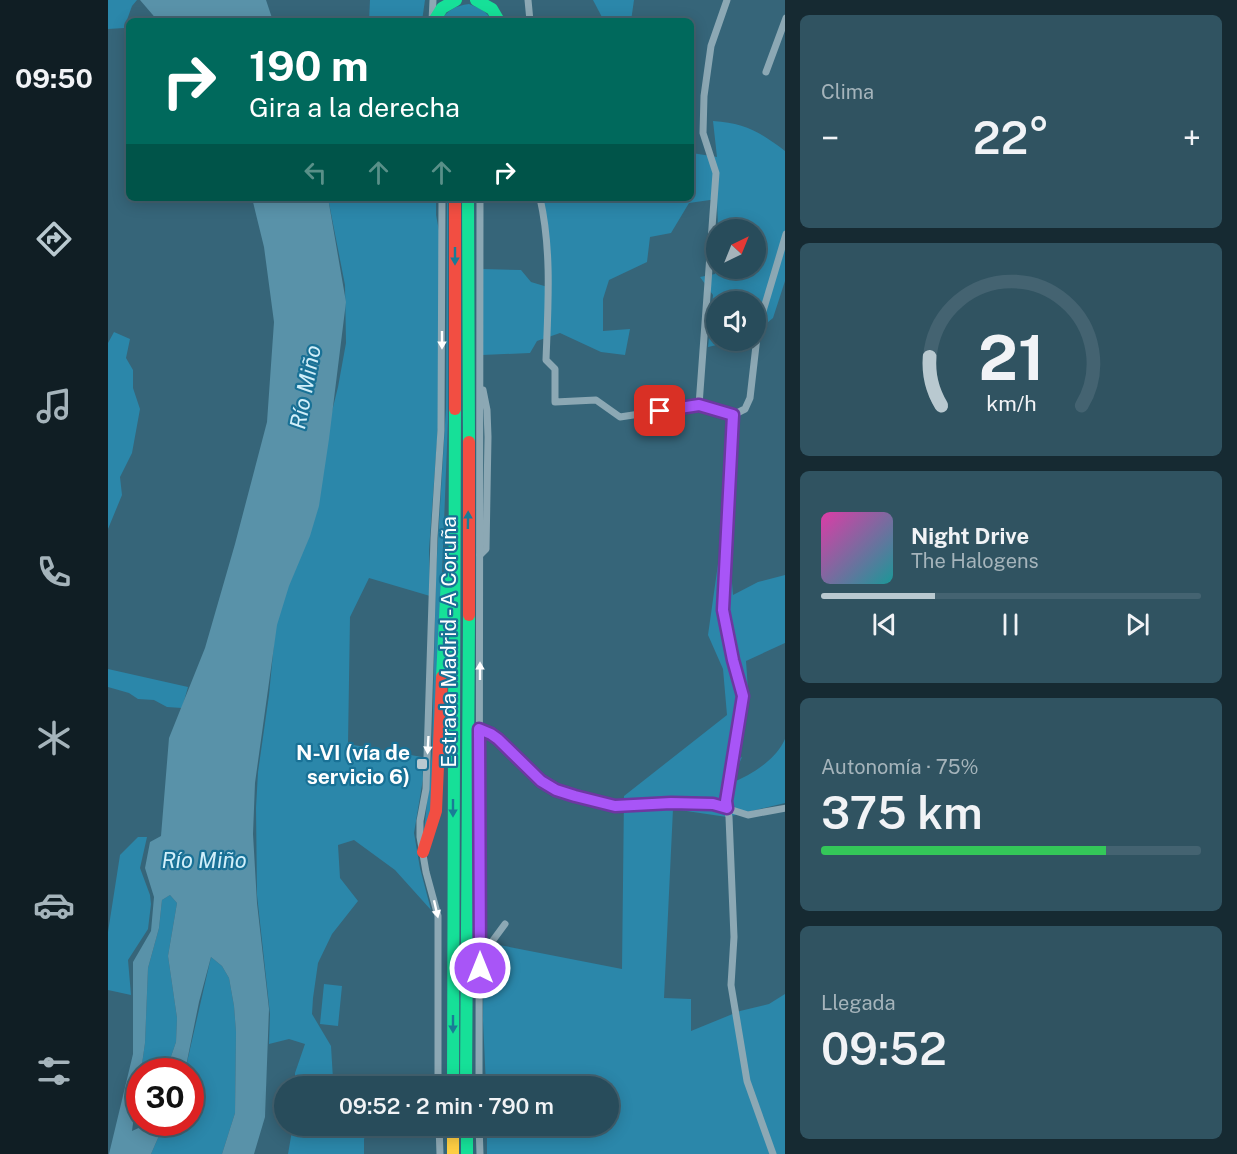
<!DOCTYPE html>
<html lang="es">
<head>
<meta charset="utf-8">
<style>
  body { margin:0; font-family:"Public Sans",sans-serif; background:#305361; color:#f1f3f6; height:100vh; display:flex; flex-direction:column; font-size:22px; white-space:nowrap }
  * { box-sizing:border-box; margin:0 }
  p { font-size:20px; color:#a5b4bb }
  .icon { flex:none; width:33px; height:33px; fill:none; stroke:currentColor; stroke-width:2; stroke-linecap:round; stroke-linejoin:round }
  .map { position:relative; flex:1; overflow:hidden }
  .panel { display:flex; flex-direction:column; gap:15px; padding:15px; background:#162a32; width:452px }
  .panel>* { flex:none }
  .banner { position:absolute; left:18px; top:18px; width:568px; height:183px; border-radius:9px; box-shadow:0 3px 15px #0003,0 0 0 2px #446371; background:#00695c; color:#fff; overflow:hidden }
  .needle { width:39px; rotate:43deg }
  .tools { position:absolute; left:598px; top:219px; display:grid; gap:12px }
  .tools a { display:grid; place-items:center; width:60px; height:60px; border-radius:50%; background:#284c5b; box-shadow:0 3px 15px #0003,0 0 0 2px #446371; font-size:30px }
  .speed { position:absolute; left:18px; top:1058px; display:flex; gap:12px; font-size:30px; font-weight:700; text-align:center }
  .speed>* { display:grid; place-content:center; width:78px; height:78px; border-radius:50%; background:#284c5b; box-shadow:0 3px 15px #0003,0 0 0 2px #446371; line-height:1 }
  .speed .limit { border:9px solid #d22; background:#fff; color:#111 }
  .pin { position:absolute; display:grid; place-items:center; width:51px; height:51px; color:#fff; margin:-26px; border-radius:12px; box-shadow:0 3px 9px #0006 }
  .me { position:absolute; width:66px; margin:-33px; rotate:0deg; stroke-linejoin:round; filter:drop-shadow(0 0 4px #0008) }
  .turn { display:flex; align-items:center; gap:21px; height:126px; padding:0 24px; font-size:27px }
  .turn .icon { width:78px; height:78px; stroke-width:2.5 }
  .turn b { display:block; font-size:42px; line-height:51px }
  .lanes { display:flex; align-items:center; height:57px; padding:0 24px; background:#0003; justify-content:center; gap:30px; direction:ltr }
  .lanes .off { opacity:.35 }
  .big { font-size:45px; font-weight:600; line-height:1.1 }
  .panel .widget { flex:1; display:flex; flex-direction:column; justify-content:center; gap:9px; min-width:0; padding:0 21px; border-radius:9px; background:#305361 }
  .panel .dial { align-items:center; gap:0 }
  .dial svg { height:156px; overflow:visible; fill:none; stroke:#446371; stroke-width:7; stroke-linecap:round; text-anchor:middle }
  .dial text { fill:#f1f3f6; stroke:none }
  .song { display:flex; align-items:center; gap:18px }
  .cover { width:72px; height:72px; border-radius:9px; background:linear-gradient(135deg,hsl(320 70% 55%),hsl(180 70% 35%)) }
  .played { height:6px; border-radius:3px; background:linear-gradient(90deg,#b9c9d0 30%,#446371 30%) }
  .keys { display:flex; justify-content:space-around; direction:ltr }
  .heat { display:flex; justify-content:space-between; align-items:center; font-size:33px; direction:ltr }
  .charge { height:9px; border-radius:4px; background:linear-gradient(90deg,#34c759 75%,#446371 0) }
  .trip { position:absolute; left:166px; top:1076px; width:345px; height:60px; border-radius:30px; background:#284c5b; box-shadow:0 3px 15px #0003,0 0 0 2px #446371; font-weight:600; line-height:60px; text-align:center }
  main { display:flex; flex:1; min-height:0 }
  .menu { display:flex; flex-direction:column; width:108px; justify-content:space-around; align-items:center; background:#101e24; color:#a5b4bb }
  .menu .icon { width:42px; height:42px }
  .menu .active { color:#b9c9d0 }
  .menu b { font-size:27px; color:#f1f3f6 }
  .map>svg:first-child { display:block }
</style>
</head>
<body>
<main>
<nav class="menu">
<b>09:50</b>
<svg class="icon active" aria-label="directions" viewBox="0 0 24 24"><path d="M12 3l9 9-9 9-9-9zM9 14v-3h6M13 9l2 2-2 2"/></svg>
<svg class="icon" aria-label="music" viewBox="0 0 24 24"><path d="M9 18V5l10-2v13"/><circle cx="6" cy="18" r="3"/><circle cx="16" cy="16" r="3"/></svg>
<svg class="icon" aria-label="phone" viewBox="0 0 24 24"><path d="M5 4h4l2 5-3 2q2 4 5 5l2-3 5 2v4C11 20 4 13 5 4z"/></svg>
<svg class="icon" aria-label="climate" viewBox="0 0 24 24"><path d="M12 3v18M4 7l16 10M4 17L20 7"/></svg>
<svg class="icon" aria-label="car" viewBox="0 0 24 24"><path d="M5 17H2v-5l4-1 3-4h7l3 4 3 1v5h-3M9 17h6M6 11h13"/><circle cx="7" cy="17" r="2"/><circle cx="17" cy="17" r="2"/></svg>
<svg class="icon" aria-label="filters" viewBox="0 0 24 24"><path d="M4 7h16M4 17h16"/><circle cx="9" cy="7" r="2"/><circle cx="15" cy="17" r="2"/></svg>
</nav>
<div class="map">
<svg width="678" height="1154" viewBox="0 0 678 1154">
  <rect width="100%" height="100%" fill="#366579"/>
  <!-- green -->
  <g fill="#2b87aa">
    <polygon points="0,0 29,0 24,6 16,28 0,29"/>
    <polygon points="262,0 317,0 314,21 261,21"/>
    <polygon points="485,0 526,0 523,21 496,21"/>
    <path d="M361 4C371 8 379 11 384 21H332C340 10 347 6 361 4Z"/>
    <path d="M605 121C637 123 652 132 677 151V281L665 318 648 332V302H609V340L626 341 600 347 605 295 592 277 607 274 609 251V268H648V230L610 229 609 199 581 203 563 233 542 237 539 262 501 280 495 299V331L522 329 517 355 493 352 452 333 429 341 422 353 374 355V269L413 270 423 282 443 288 433 198H584V153L609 157Z"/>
    <polygon points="220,198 328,198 328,215 332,236 331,414 321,550 322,596 261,578 242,617 240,744 314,757 315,779 306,833 312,868 323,910 287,870 246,840 230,845 232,878 250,901 224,934 210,963 205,998 204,1014 223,1046 225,1079 219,1086 187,1086 187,1073 197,1044 181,1039 161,1044 162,1014 149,895 148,808 150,772 161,695 168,622 192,541 230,387 238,343 237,285"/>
    <polygon points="339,198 340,198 340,420 325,805 316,832 324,751 328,572 338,408"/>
    <polygon points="6,332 22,339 18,358 25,370 25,388 32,409 24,453 12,477 14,495 0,529 0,343"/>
    <path d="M611 557 622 559 625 595 650 582 677 575V643L638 661 640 690 632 758 634 757 623 783C643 775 668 760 677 739V803L619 817 565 809 556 998 583 999V1031L632 1011 661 1004 677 994V1154H379V1125H501V1086H378L375 1020 376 942 514 969 516 796 619 715 615 669 600 635Z"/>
    <polygon points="0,669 80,687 74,708 59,707 46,700 30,699 21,693 0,687"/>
    <polygon points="30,837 39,837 32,868 42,895 43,904 40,929 20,960 23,995 0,990 0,932 12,855"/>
    <polygon points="62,895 69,903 60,956 69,1018 68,1042 58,1071 33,1071 37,1043 40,968 51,928 54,900"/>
    <polygon points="103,957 114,966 121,978 126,1006 128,1032 127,1113 114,1154 43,1154 57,1122 82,1122 82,1071 77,1071"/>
    <polygon points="216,984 234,986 230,1026 212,1024"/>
    <polygon points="185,1125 262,1125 256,1139 256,1154 180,1154"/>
  </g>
  <!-- water -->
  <g fill="#5992a9">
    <polygon points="32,0 158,0 165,21 50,21"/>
    <polygon points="144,198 220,198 238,302 221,439 211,506 202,536 181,586 169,625 147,783 145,834 149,903 161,1009 157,1117 146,1154 114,1154 127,1113 128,1032 126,1006 121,978 114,966 103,957 91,1002 77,1071 58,1071 68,1042 69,1018 60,956 69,903 62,895 54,900 51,928 40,968 37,1043 33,1071 32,1071 24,1131 37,1125 39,1122 57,1122 43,1154 1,1154 25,1054 25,962 43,931 46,897 37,868 42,842 53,836 61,738 97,648 127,544 159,422 166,322 156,247"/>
  </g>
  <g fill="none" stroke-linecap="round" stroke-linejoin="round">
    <!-- street -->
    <g stroke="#8ca8b4" stroke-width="7">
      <polyline points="420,0 422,21"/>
      <polyline points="324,21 325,0"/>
      <polyline points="658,72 678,18"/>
      <path d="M432 198C444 251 440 306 438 360L447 369V402L488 400 512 417 591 405 625 415 616 610 625 660 635 696 617 801 621 817 626 937 623 985 639 1081 665 1154"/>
      <polyline points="591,405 608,173 595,133 596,96 603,46 619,0"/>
      <polyline points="625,415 637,409 642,398 650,328 678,234"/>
      <polyline points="372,555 378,549 380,437 379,410 375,390"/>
      <polyline points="371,729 383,733 390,739 433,781 448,790 507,806 563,803 605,804 640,815 678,808"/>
      <polyline points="372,950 383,943 397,924"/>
      <polyline points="330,1086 330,916 318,872 312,837 312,821 318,789 326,538 333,430 334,198"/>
      <polyline points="371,1086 372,198"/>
      <polyline points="331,1125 332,1154"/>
      <polyline points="371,1125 372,1154"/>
    </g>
    <!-- fast -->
    <g stroke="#16e098" stroke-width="12">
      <polyline points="368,0 384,9 391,21"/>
      <polyline points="326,21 334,8 348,0"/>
      <polyline points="360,198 361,442"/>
      <polyline points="334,677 339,578"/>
      <polyline points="345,1086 347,409"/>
      <polyline points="358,1086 361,615"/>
      <polyline points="359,1125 359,1154"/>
    </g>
    <!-- slow -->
    <polyline stroke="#ffcf43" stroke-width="12" points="345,1125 345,1154"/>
    <!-- jam -->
    <g stroke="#f24e42" stroke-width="12">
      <polyline points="347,409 347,198"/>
      <polyline points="361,615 361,442"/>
      <polyline points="315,852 328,811 334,677"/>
    </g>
  </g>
  <!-- one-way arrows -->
  <defs><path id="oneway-solid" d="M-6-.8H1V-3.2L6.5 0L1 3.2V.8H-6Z" transform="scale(1.5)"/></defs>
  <g fill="#197c96">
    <use href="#oneway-solid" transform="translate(347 256) rotate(90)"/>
    <use href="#oneway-solid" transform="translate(360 520) rotate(-89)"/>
    <use href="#oneway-solid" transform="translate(345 808) rotate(90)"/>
    <use href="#oneway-solid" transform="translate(345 1024) rotate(90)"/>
  </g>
  <g fill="#fff">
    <use href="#oneway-solid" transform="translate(334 340) rotate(90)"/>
    <use href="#oneway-solid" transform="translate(372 671) rotate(-90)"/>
    <use href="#oneway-solid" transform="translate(320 745) rotate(93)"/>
    <use href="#oneway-solid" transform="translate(328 909) rotate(77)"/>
  </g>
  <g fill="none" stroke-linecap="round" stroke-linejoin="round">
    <!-- route casing -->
    <g stroke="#6d37a1" stroke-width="15">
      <polyline id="route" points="372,968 371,729 383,734 390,739 433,781 448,790 467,796 507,806 563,803 605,804 619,808 618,801 635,696 625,660 615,610 625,415 591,405 552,411"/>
    </g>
    <!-- route -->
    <use href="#route" stroke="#a855f7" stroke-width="10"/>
  </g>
  <!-- markers -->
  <rect fill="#b9c9d0" stroke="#197196" stroke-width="2" x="308" y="758" width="12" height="12" rx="3"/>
  <g text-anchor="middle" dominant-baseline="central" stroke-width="4.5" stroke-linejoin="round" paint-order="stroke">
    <!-- street labels -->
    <g font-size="21" fill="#fff" stroke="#197196">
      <text transform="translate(340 642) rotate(-90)">Estrada Madrid - A Coruña</text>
    </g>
    <!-- poi labels -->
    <g font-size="21" font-weight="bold" fill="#fff" stroke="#197196" text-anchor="end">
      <text x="302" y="752">N-VI (vía de<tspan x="302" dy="24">servicio 6)</tspan></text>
    </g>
    <!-- water labels -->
    <g font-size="22" font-style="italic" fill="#d1effa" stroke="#197196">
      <text transform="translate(197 387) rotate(-79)">Río Miño</text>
      <text x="96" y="860">Río Miño</text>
    </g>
  </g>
</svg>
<div class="tools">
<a><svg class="needle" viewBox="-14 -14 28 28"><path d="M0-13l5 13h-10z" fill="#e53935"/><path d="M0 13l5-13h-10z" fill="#a5b4bb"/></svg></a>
<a><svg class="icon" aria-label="sound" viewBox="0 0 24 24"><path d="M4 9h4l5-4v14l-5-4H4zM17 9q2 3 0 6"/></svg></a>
</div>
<div class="speed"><div class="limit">30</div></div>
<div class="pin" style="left:552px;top:411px;background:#d93025"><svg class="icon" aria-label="arrive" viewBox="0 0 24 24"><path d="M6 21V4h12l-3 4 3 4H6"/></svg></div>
<svg class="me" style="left:372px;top:968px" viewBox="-20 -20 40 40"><circle r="17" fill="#a855f7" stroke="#fff" stroke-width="3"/><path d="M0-11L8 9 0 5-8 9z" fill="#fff"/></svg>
<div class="trip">09:52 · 2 min · 790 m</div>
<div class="banner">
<div class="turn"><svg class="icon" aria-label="right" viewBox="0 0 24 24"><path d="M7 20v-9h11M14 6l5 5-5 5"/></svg><div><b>190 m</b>Gira a la derecha</div></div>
<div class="lanes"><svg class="icon off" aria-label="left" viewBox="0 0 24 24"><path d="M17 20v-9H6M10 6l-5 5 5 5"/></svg><svg class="icon off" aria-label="ahead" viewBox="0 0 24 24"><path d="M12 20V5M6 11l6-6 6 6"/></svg><svg class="icon off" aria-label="ahead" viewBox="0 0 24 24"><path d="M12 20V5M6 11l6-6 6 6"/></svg><svg class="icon" aria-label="right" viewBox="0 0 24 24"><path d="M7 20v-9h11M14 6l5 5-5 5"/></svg></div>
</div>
</div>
<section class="panel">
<div class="widget"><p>Clima</p>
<div class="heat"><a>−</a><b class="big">22°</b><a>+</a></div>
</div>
<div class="widget dial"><svg viewBox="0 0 100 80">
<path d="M14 69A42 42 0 1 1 86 69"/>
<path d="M14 69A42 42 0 0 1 8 44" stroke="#b9c9d0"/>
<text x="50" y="56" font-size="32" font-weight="700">21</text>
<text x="50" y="72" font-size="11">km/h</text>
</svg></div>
<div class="widget">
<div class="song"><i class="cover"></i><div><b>Night Drive</b><p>The Halogens</p></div></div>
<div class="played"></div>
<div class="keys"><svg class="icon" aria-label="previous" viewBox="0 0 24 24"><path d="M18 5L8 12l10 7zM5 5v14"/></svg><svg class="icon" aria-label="pause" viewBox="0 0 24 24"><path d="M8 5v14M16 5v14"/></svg><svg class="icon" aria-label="next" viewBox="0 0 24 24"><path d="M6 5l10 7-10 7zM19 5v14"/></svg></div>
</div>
<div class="widget"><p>Autonomía · 75%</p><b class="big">375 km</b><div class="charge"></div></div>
<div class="widget"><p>Llegada</p><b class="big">09:52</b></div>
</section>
</main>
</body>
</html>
